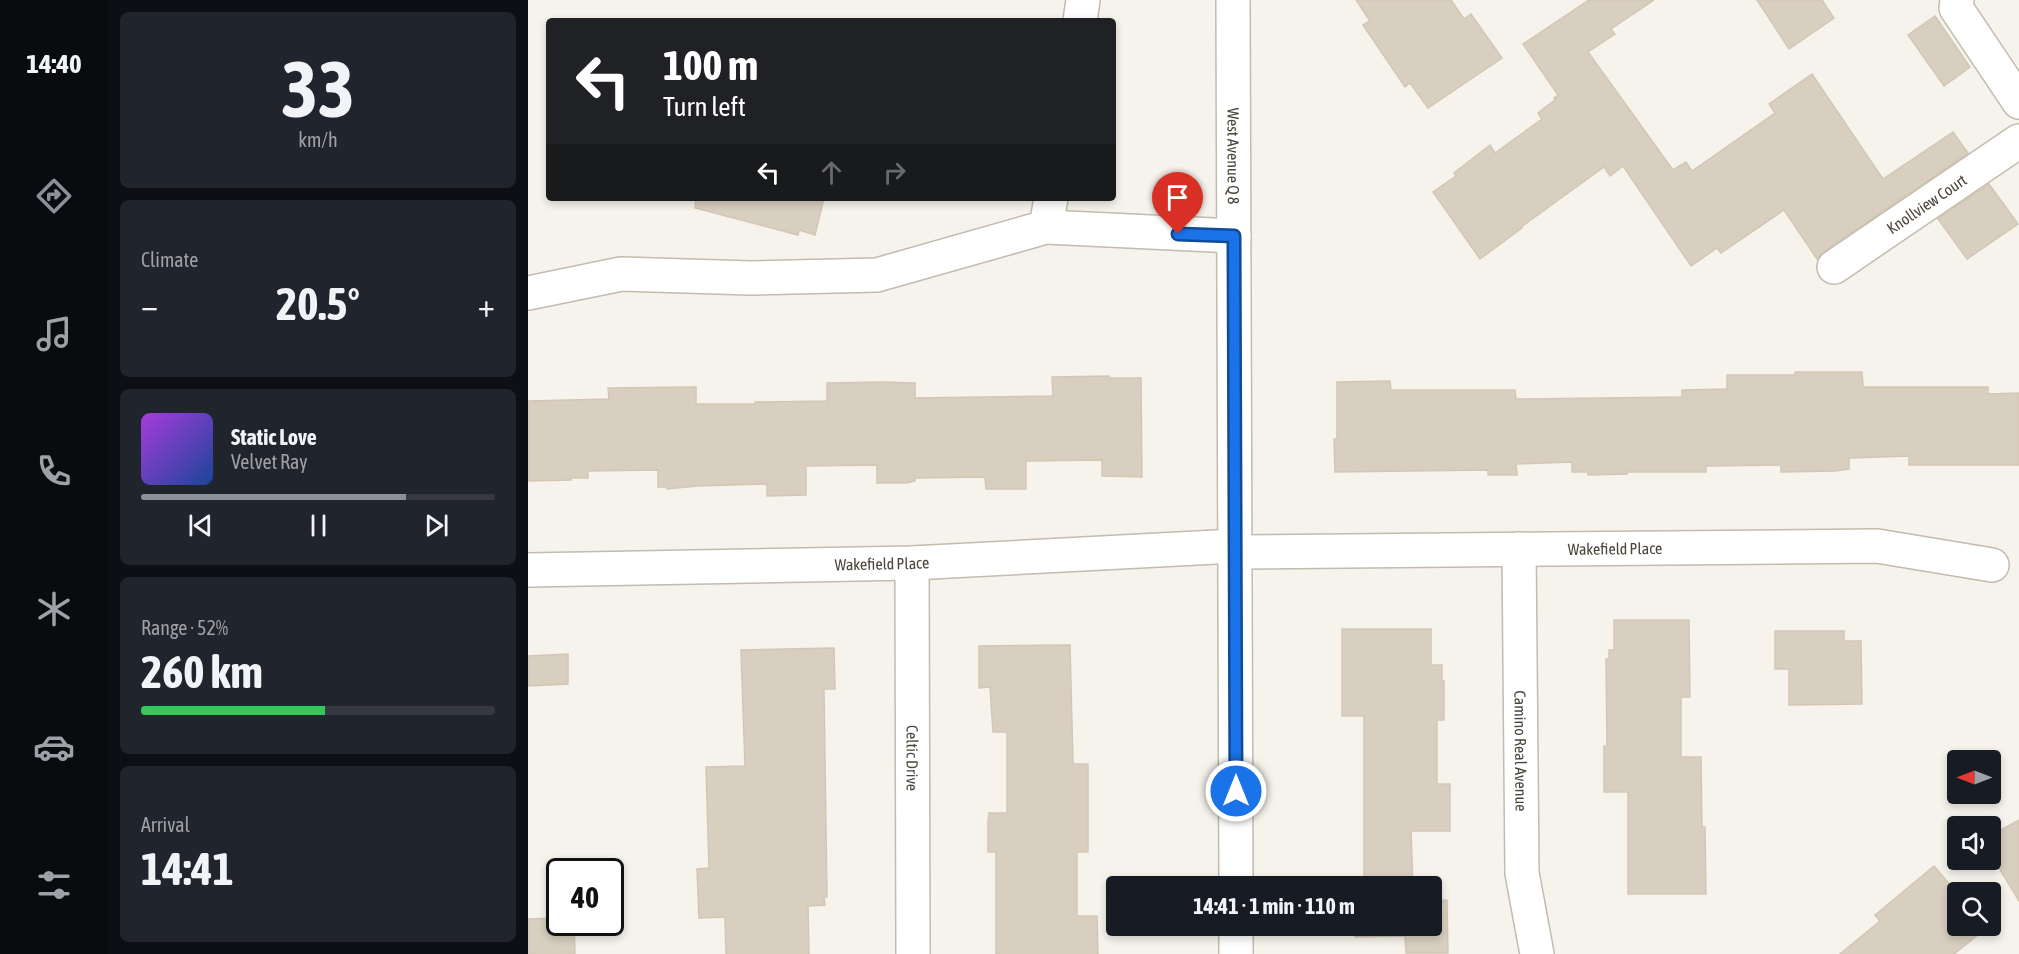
<!DOCTYPE html>
<html lang="en">
<head>
<meta charset="utf-8">
<style>
  body { margin:0; font-family:"Asap Condensed",sans-serif; background:#20242c; color:#f1f3f6; height:100vh; display:flex; flex-direction:column; font-size:22px; white-space:nowrap }
  * { box-sizing:border-box; margin:0 }
  p { font-size:20px; color:#9ea1a6 }
  .icon { flex:none; width:33px; height:33px; fill:none; stroke:currentColor; stroke-width:2; stroke-linecap:round; stroke-linejoin:round }
  .map { position:relative; flex:1; overflow:hidden }
  .details { display:flex; flex-direction:column; gap:12px; padding:12px; background:#0d0f14; width:420px }
  .details>* { flex:none }
  .hud { position:absolute; left:18px; top:18px; width:570px; height:183px; border-radius:6px; box-shadow:0 3px 9px #0003; background:#202124; color:#fff; overflow:hidden }
  .needle { width:39px; rotate:270deg }
  .fabs { position:absolute; left:1419px; top:750px; display:grid; gap:12px }
  .fabs a { display:grid; place-items:center; width:54px; height:54px; border-radius:6px; background:#171b24; box-shadow:0 3px 9px #0003; font-size:30px }
  .speed { position:absolute; left:18px; top:858px; display:flex; gap:12px; font-size:30px; font-weight:700; text-align:center }
  .speed>* { display:grid; place-content:center; width:78px; height:78px; border-radius:50%; background:#171b24; box-shadow:0 3px 9px #0003; line-height:1 }
  .speed .limit { border:3px solid #111; border-radius:9px; background:#fff; color:#111 }
  .pin { position:absolute; display:grid; place-items:center; width:51px; height:51px; color:#fff; margin:-62px -26px; border-radius:50% 50% 50% 0; rotate:-45deg; box-shadow:0 0 6px #0007 }
  .pin .icon { rotate:45deg }
  .me { position:absolute; width:66px; margin:-33px; rotate:0deg; stroke-linejoin:round; filter:drop-shadow(0 0 4px #0008) }
  .turn { display:flex; align-items:center; gap:21px; height:126px; padding:0 18px; font-size:27px }
  .turn .icon { width:78px; height:78px; stroke-width:2.5 }
  .turn b { display:block; font-size:42px; line-height:51px }
  .lanes { display:flex; align-items:center; height:57px; padding:0 18px; background:#0003; justify-content:center; gap:30px; direction:ltr }
  .lanes .off { opacity:.35 }
  .big { font-size:45px; font-weight:700; line-height:1.1 }
  .details .widget { flex:1; display:flex; flex-direction:column; justify-content:center; gap:9px; min-width:0; padding:0 21px; border-radius:9px; background:#20242c }
  .details .dial { align-items:center; gap:0 }
  .dial b { font-size:78px; line-height:1 }
  .song { display:flex; align-items:center; gap:18px }
  .cover { width:72px; height:72px; border-radius:9px; background:linear-gradient(135deg,hsl(280 70% 55%),hsl(220 70% 35%)) }
  .played { height:6px; border-radius:3px; background:linear-gradient(90deg,#8c9099 75%,#363941 75%) }
  .keys { display:flex; justify-content:space-around; direction:ltr }
  .heat { display:flex; justify-content:space-between; align-items:center; font-size:33px; direction:ltr }
  .charge { height:9px; border-radius:4px; background:linear-gradient(90deg,#34c759 52%,#363941 0) }
  .trip { position:absolute; left:578px; top:876px; width:336px; height:60px; border-radius:6px; background:#171b24; box-shadow:0 3px 9px #0003; font-weight:700; line-height:60px; text-align:center }
  main { display:flex; flex:1; min-height:0 }
  .tab-bar { display:flex; flex-direction:column; width:108px; justify-content:space-around; align-items:center; background:#090b0e; color:#9ea1a6 }
  .tab-bar .icon { width:42px; height:42px }
  .tab-bar .on { color:#8c9099 }
  .tab-bar b { font-size:27px; color:#f1f3f6 }
  .map>svg:first-child { display:block }
</style>
</head>
<body>
<main>
<nav class="tab-bar">
<b>14:40</b>
<svg class="icon on" aria-label="directions" viewBox="0 0 24 24"><path d="M12 3l9 9-9 9-9-9zM9 14v-3h6M13 9l2 2-2 2"/></svg>
<svg class="icon" aria-label="music" viewBox="0 0 24 24"><path d="M9 18V5l10-2v13"/><circle cx="6" cy="18" r="3"/><circle cx="16" cy="16" r="3"/></svg>
<svg class="icon" aria-label="phone" viewBox="0 0 24 24"><path d="M5 4h4l2 5-3 2q2 4 5 5l2-3 5 2v4C11 20 4 13 5 4z"/></svg>
<svg class="icon" aria-label="climate" viewBox="0 0 24 24"><path d="M12 3v18M4 7l16 10M4 17L20 7"/></svg>
<svg class="icon" aria-label="car" viewBox="0 0 24 24"><path d="M5 17H2v-5l4-1 3-4h7l3 4 3 1v5h-3M9 17h6M6 11h13"/><circle cx="7" cy="17" r="2"/><circle cx="17" cy="17" r="2"/></svg>
<svg class="icon" aria-label="filters" viewBox="0 0 24 24"><path d="M4 7h16M4 17h16"/><circle cx="9" cy="7" r="2"/><circle cx="15" cy="17" r="2"/></svg>
</nav>
<section class="details">
<div class="widget dial"><b>33</b><p>km/h</p></div>
<div class="widget"><p>Climate</p>
<div class="heat"><a>−</a><b class="big">20.5°</b><a>+</a></div>
</div>
<div class="widget">
<div class="song"><i class="cover"></i><div><b>Static Love</b><p>Velvet Ray</p></div></div>
<div class="played"></div>
<div class="keys"><svg class="icon" aria-label="previous" viewBox="0 0 24 24"><path d="M18 5L8 12l10 7zM5 5v14"/></svg><svg class="icon" aria-label="pause" viewBox="0 0 24 24"><path d="M8 5v14M16 5v14"/></svg><svg class="icon" aria-label="next" viewBox="0 0 24 24"><path d="M6 5l10 7-10 7zM19 5v14"/></svg></div>
</div>
<div class="widget"><p>Range · 52%</p><b class="big">260 km</b><div class="charge"></div></div>
<div class="widget"><p>Arrival</p><b class="big">14:41</b></div>
</section>
<div class="map">
<svg width="1491" height="954" viewBox="0 0 1491 954">
  <rect width="100%" height="100%" fill="#f6f3ec"/>
  <!-- building -->
  <g fill="#d8cfc1" stroke="#d3c7b4" stroke-width="1.5">
    <polygon points="828,0 923,0 936,19 943,14 974,58 900,108 882,83 877,87 835,25 842,21"/>
    <polygon points="1061,0 1126,0 1083,29 1087,34 1060,52 1145,170 1158,162 1164,171 1247,113 1241,104 1284,74 1355,179 1425,132 1440,153 1295,252 1289,259 1256,210 1193,253 1189,248 1163,266 1095,166 1082,176 1076,167 993,227 994,228 952,259 905,192 928,176 926,173 962,145 967,153 1014,119 1010,113 1028,99 1026,98 1030,95 995,44"/>
    <polygon points="1229,0 1294,0 1306,18 1261,49"/>
    <polygon points="1407,16 1442,67 1416,86 1380,35"/>
    <polygon points="1461,184 1490,224 1439,259 1410,219"/>
    <polygon points="168,198 296,198 287,235 271,230 270,235 167,208"/>
    <polygon points="1267,372 1334,372 1335,387 1460,387 1460,394 1491,393 1491,465 1381,465 1381,456 1321,458 1321,469 1307,471 1253,472 1253,465 1178,466 1178,472 1099,472 1099,474 1060,475 1060,472 1044,472 1044,462 988,464 989,475 960,475 960,470 807,472 806,439 809,439 809,382 862,381 863,390 987,390 988,399 1154,397 1154,390 1199,389 1199,375 1267,375"/>
    <polygon points="581,376 581,378 613,378 614,477 574,476 574,460 498,461 498,489 458,489 457,477 387,478 387,481 379,483 349,483 349,465 278,466 278,495 239,496 239,484 169,486 139,489 139,487 130,487 130,470 60,471 60,478 43,478 43,480 0,481 0,401 81,399 80,388 168,387 168,404 227,404 227,402 299,401 299,383 354,382 387,383 387,398 525,396 524,377"/>
    <polygon points="1086,620 1161,620 1162,697 1153,697 1153,757 1173,757 1174,827 1177,827 1178,894 1100,894 1100,792 1076,792 1076,746 1079,746 1078,659 1081,659 1081,650 1086,650"/>
    <polygon points="814,629 903,629 903,665 914,665 914,681 916,681 916,720 909,720 909,784 922,784 922,831 883,831 885,886 826,886 826,880 836,880 836,716 814,716"/>
    <polygon points="1247,631 1316,631 1316,641 1333,641 1334,704 1261,705 1261,669 1247,669"/>
    <polygon points="542,645 545,764 560,764 560,852 549,852 549,916 569,916 570,954 468,954 468,852 460,852 460,821 461,813 479,813 479,732 465,732 462,687 451,688 451,646"/>
    <polygon points="306,648 307,689 296,689 299,897 296,897 297,905 280,906 281,954 198,954 197,917 171,918 169,869 181,868 178,767 217,766 213,650"/>
    <polygon points="40,654 40,684 0,686 0,656"/>
    <polygon points="1491,820 1491,901 1462,853 1462,836"/>
    <polygon points="1406,866 1430,894 1430,926 1461,926 1426,954 1312,954 1352,921 1347,915"/>
    <polygon points="919,900 920,953 878,953 877,936 827,937 827,926 903,926 903,901"/>
    <polygon points="32,918 32,922 46,922 47,954 0,954 0,919"/>
  </g>
  <g fill="none" stroke-linecap="round" stroke-linejoin="round">
    <!-- minor casing -->
    <g stroke="#c2bbae" stroke-width="36">
      <g id="minor">
        <path id="s1" d="M705 0 708 886"/>
        <polyline points="1429,0 1428,8 1491,102"/>
        <polyline points="552,21 555,0"/>
        <polyline points="518,227 706,236"/>
        <path id="s2" d="M1306 267 1491 141"/>
        <polyline points="0,293 93,274 223,278 349,275 518,227 523,198"/>
        <path id="s3" d="M991 549 994 873 1009 954"/>
        <path id="s4" d="M707 552 1349 546 1464 565"/>
        <path id="s5" d="M384 563 385 954"/>
        <path id="s6" d="M0 570 384 563 707 546"/>
        <polyline points="708,926 708,954"/>
      </g>
    </g>
    <!-- minor -->
    <use href="#minor" stroke="#fff" stroke-width="33"/>
  </g>
  <g fill="none" stroke-linecap="round" stroke-linejoin="round">
    <!-- route casing -->
    <g stroke="#114b97" stroke-width="15">
      <polyline id="route" points="650,234 706,236 708,791"/>
    </g>
    <!-- route -->
    <use href="#route" stroke="#1a73e8" stroke-width="10"/>
  </g>
  <g text-anchor="middle" dominant-baseline="central" stroke-width="4.5" stroke-linejoin="round" paint-order="stroke">
    <!-- street labels -->
    <g font-size="16" fill="#4b4439" stroke="#fff">
      <text stroke="none"><textPath href="#s1" startOffset="156">West Avenue Q 8</textPath></text>
      <text stroke="none"><textPath href="#s2" startOffset="112">Knollview Court</textPath></text>
      <text stroke="none"><textPath href="#s4" startOffset="380">Wakefield Place</textPath></text>
      <text stroke="none"><textPath href="#s6" startOffset="354">Wakefield Place</textPath></text>
      <text stroke="none"><textPath href="#s3" startOffset="202">Camino Real Avenue</textPath></text>
      <text stroke="none"><textPath href="#s5" startOffset="195">Celtic Drive</textPath></text>
    </g>
  </g>
</svg>
<div class="fabs">
<a><svg class="needle" viewBox="-14 -14 28 28"><path d="M0-13l5 13h-10z" fill="#e53935"/><path d="M0 13l5-13h-10z" fill="#9ea1a6"/></svg></a>
<a><svg class="icon" aria-label="sound" viewBox="0 0 24 24"><path d="M4 9h4l5-4v14l-5-4H4zM17 9q2 3 0 6"/></svg></a>
<a><svg class="icon" aria-label="search" viewBox="0 0 24 24"><circle cx="10" cy="10" r="6"/><path d="M15 15l6 6"/></svg></a>
</div>
<div class="speed"><div class="limit">40</div></div>
<div class="pin" style="left:650px;top:234px;background:#d93025"><svg class="icon" aria-label="arrive" viewBox="0 0 24 24"><path d="M6 21V4h12l-3 4 3 4H6"/></svg></div>
<svg class="me" style="left:708px;top:791px" viewBox="-20 -20 40 40"><circle r="17" fill="#1a73e8" stroke="#fff" stroke-width="3"/><path d="M0-11L8 9 0 5-8 9z" fill="#fff"/></svg>
<div class="trip">14:41 · 1 min · 110 m</div>
<div class="hud">
<div class="turn"><svg class="icon" aria-label="left" viewBox="0 0 24 24"><path d="M17 20v-9H6M10 6l-5 5 5 5"/></svg><div><b>100 m</b>Turn left</div></div>
<div class="lanes"><svg class="icon" aria-label="left" viewBox="0 0 24 24"><path d="M17 20v-9H6M10 6l-5 5 5 5"/></svg><svg class="icon off" aria-label="ahead" viewBox="0 0 24 24"><path d="M12 20V5M6 11l6-6 6 6"/></svg><svg class="icon off" aria-label="right" viewBox="0 0 24 24"><path d="M7 20v-9h11M14 6l5 5-5 5"/></svg></div>
</div>
</div>
</main>
</body>
</html>
